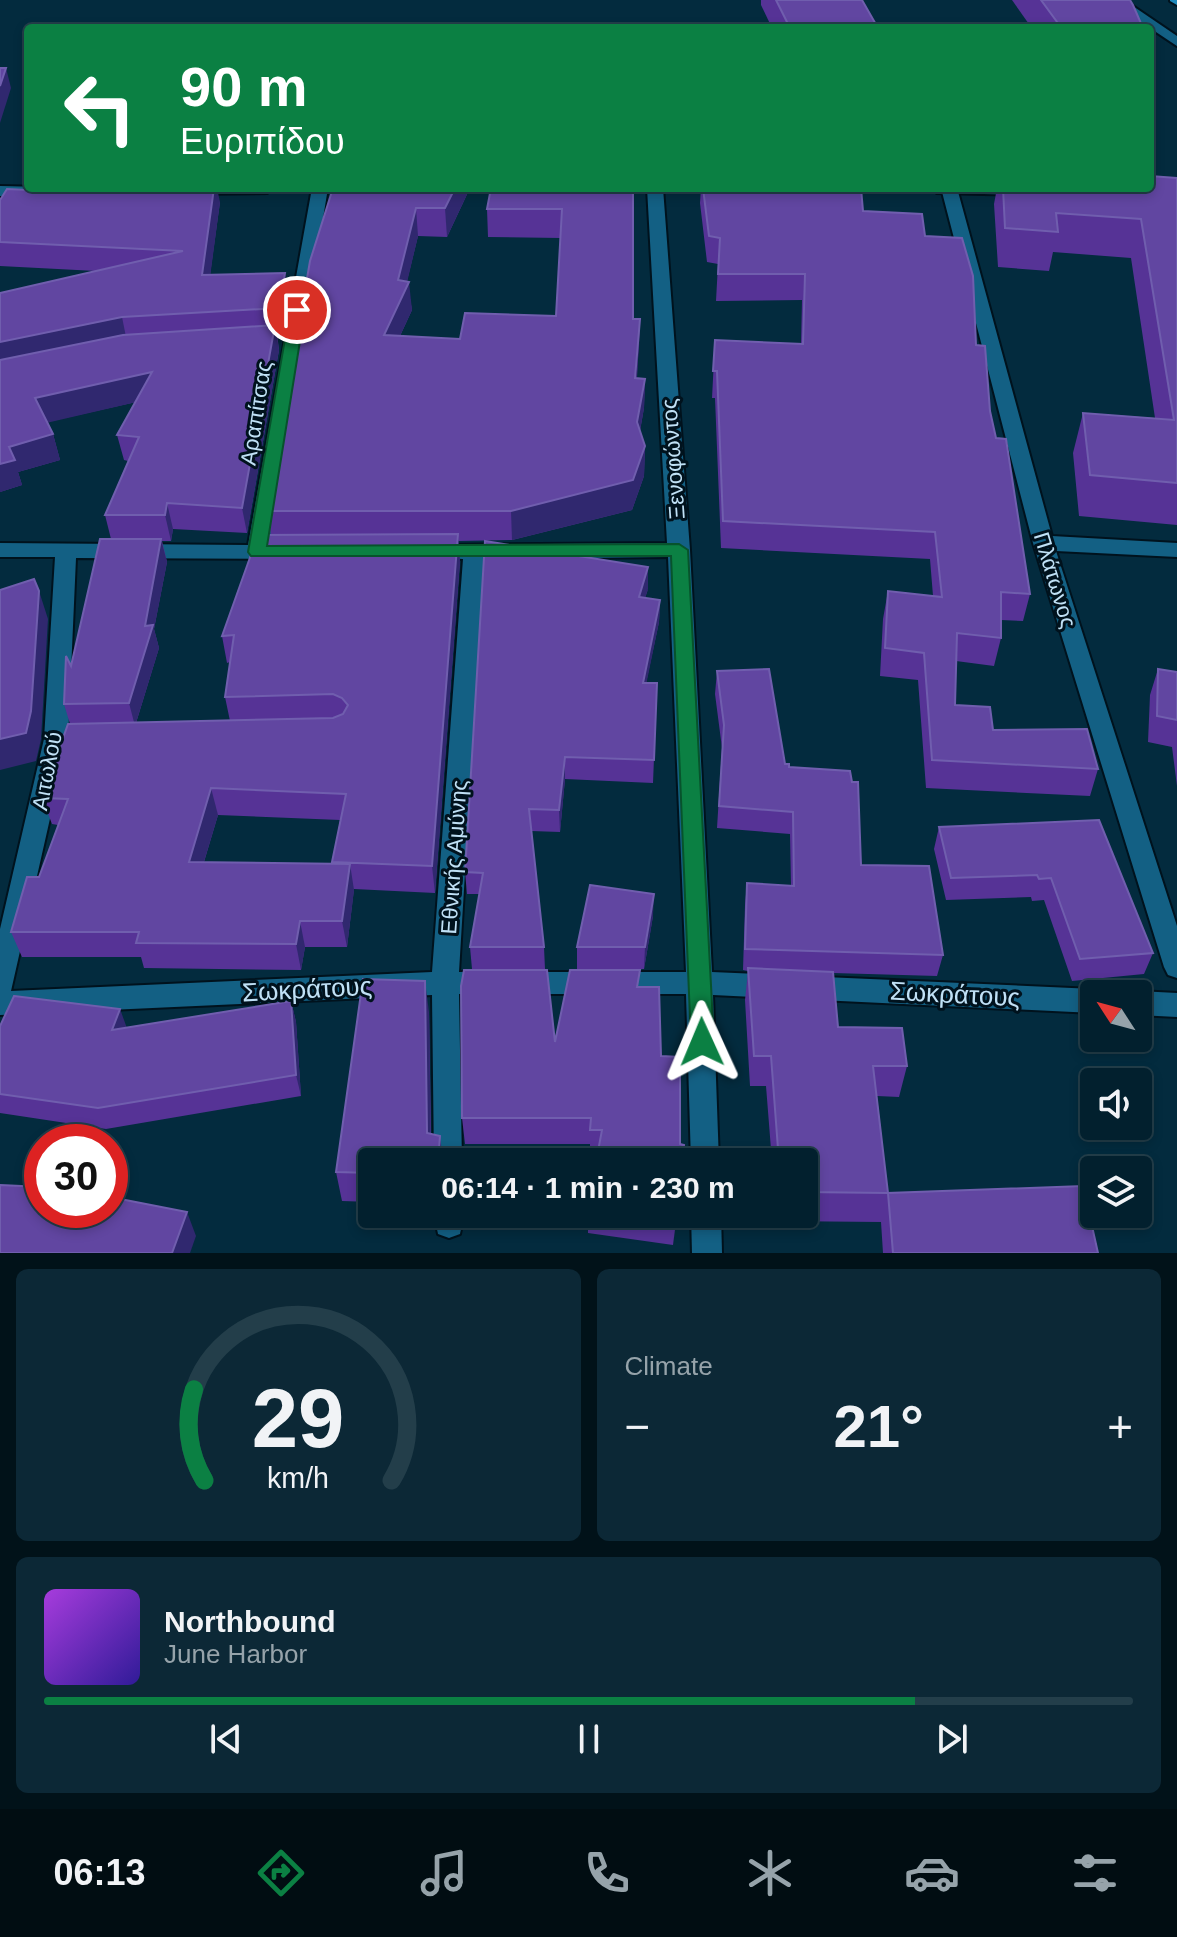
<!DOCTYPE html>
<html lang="en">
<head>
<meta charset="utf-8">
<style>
  body { margin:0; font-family:Arial,sans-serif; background:#0c2836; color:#f1f3f6; height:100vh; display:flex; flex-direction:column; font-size:30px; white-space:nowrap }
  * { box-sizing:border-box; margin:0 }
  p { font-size:26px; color:#96a3aa }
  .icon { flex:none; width:44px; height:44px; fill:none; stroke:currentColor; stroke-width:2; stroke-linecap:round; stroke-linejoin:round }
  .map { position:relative; height:1253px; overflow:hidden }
  .sheet { display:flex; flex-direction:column; gap:16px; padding:16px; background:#011219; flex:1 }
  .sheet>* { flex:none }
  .guide { position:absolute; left:24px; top:24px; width:1130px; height:168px; border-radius:8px; box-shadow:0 4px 12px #0003,0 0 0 2px #233e4a; background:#0b8043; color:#fff; overflow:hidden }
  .needle { width:52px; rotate:306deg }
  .tools { position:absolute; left:1080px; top:980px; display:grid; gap:16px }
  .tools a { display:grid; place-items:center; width:72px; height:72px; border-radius:8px; background:#02202e; box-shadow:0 4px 12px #0003,0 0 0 2px #233e4a; font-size:40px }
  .speed { position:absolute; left:24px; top:1124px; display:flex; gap:16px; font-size:40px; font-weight:700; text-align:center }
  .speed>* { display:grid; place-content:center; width:104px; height:104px; border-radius:50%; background:#02202e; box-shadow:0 4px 12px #0003,0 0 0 2px #233e4a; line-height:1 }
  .speed .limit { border:12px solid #d22; background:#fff; color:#111 }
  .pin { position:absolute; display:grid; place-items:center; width:68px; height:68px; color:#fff; margin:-34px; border:4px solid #fff; border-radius:50%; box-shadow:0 2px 8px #0007 }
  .me { position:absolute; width:88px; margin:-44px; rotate:359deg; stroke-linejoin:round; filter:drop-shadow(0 0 6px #0008) }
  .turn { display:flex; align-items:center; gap:28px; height:168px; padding:0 24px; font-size:36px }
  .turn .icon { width:104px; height:104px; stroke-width:2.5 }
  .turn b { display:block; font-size:56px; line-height:68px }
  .big { font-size:60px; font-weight:700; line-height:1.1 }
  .sheet .card { flex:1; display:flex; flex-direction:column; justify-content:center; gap:12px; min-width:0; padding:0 28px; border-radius:12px; background:#0c2836 }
  .sheet .dial { align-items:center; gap:0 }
  .dial svg { height:208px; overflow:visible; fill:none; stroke:#233e4a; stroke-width:7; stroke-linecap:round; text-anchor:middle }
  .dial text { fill:#f1f3f6; stroke:none }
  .song { display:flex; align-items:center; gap:24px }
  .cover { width:96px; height:96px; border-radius:12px; background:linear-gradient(135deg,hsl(280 70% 55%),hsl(250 70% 35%)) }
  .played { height:8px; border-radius:4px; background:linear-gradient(90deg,#0b8043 80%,#233e4a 80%) }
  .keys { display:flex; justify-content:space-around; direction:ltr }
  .heat { display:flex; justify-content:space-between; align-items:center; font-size:44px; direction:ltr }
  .sheet .tiles { flex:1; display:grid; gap:16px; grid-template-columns:1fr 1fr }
  .card:last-child { grid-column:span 2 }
  .trip { position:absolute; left:358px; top:1148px; width:460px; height:80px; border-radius:8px; background:#02202e; box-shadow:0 4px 12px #0003,0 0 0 2px #233e4a; font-weight:700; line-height:80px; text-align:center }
  .tabs { display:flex; height:128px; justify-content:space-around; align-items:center; background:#010d12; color:#96a3aa }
  .tabs .icon { width:56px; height:56px }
  .tabs .selected { color:#0b8043 }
  .tabs b { font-size:36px; color:#f1f3f6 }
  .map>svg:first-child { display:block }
</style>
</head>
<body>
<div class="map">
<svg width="1177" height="1253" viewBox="0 0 1177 1253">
  <rect width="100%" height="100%" fill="#032b3e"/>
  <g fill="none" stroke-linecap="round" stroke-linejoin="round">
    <!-- minor casing -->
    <g stroke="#00121d" stroke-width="4">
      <g id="minor">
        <path d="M312 188H328L269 545 290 547 294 552 290 557 283 559 76 558 68 739 11 991 432 972 463 559 422 557 418 552 422 547 429 545 667 543 647 188H663L690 550 712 972 1094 989 1104 994H1094V1013L713 995 719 1162H691L686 994H459L462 1162H434L432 995 0 1015V929L44 739 55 557H0V543L248 545ZM668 557 686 972H459L484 559Z"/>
        <polygon points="941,188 957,188 1052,536 1177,543 1177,557 1056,551 1177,926 1177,978 1168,975 1164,967 1033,543"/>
        <polygon points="1138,991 1177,993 1177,1017 1138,1015 1138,994 1131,994"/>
        <polygon points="434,1214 464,1214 460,1234 449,1238 438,1234"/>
        <polygon points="691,1214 721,1214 722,1253 692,1253"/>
      </g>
    </g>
    <!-- tertiary casing -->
    <g stroke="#00121d" stroke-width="4">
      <polygon id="tertiary" points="1108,0 1124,0 1177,36 1177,46"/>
    </g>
    <!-- secondary casing -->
    <g stroke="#00121d" stroke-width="4">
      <g id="secondary">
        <polygon points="0,186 86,188 87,190 79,195 0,196"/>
        <polygon points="275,188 267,193 189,194 181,189"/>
        <polygon points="929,188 1031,188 1032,190 1024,195 937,193"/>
      </g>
    </g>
    <!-- primary casing -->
    <g stroke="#00121d" stroke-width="4">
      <polygon id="primary" points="1177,0 1177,5 1170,1 1170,0"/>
    </g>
    <!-- minor -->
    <use href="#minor" fill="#136084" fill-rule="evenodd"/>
    <!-- tertiary -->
    <use href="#tertiary" fill="#136084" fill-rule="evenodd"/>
    <!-- secondary -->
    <use href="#secondary" fill="#136084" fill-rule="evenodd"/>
    <!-- primary -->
    <use href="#primary" fill="#1e8abc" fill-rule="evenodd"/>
  </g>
  <!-- wall -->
  <g fill="#563396" fill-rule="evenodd">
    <polygon points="761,0 862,0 878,28 772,28 761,5"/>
    <polygon points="1012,0 1130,0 1143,28 1031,27"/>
    <polygon points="1177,178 1177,525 1079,516 1073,453 1083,413 1155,418 1131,258 1053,252 1049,271 998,267 994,204 997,188 1150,188"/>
    <path d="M333 188H470L447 237 418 236 407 281 412 310 400 336 460 339 556 316 561 238 488 237 487 209 633 188V319H640L637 378 645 379 644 408 640 431 645 446 644 476 632 510 512 540 458 541 460 561 435 893 354 889 347 947H305L301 970 144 968 141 957H22L11 932 39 877 58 825 52 824 42 798 70 724 64 704 71 666 111 539 105 515 128 461 124 460 117 435 136 402 47 422 53 434 60 460 18 472 22 485 0 492 96 271 0 266V200L220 202 210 275 289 297 282 333H277L279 350 247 533 173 529 171 541H162L167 562 154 629 159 648 136 723 230 721 225 697 230 662 227 663 222 636 271 535 267 511ZM218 815 340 820 332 864 204 862Z"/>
    <polygon points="701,188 861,188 863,211 925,236 976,345 1030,594 1023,621 1001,620 1001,638 994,666 956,661 955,705 993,730 1098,769 1090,796 926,788 918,680 880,676 883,619 888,591 933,596 930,559 721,548 715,398 712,398 715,340 801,344 802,300 716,301 718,264 707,262 700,203"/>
    <polygon points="648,589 645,598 660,600 659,622 646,683 657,683 653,783 565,779 560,832 531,831 544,947 545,969 472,969 470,947 480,894 467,894 465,872"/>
    <polygon points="1158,669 1177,672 1177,786 1172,747 1148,742 1150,695"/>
    <polygon points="717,671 861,865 943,955 937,976 833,973 838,1027 907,1066 899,1097 877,1096 888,1193 1098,1253 883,1253 881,1222 776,1221 776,1214 804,1214 804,1162 772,1162 766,1086 750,1086 745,1000 748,971 743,970 745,905 747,883 791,886 790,834 717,828 722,748 715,694"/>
    <polygon points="1099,820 1153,953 1144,974 1072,981 1044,900 1032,901 1031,897 946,900 934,849 939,827"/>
    <polygon points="653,916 644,969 577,969 577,947"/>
    <polygon points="640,970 597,1156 590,1156 590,1144 465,1144 462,1118 555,1042"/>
    <polygon points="291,1001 296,1022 301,1096 106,1129 0,1113 0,1026 127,1028"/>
    <polygon points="429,1012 431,1133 372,1162 372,1202 342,1201 336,1172"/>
    <polygon points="588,1214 677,1214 673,1245 588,1233"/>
  </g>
  <!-- shaded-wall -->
  <g fill="#30286f">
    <polygon points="6,68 11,88 0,123 0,86"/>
    <polygon points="214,188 217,188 220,202 207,300 202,275"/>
    <polygon points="455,188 470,188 447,237 445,208"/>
    <polygon points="416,208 418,236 405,291 409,282 412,310 387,364 384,335"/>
    <polygon points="285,273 289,297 282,333 279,308"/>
    <polygon points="122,317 127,342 0,369 0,342"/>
    <polygon points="640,319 639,348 634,408 635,378"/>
    <polygon points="275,325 279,350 247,533 242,508"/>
    <polygon points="152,372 158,397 42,424 35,398"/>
    <polygon points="645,379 644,408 636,452 637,422"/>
    <polygon points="53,434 60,460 18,472 22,485 0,492 0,464 9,447"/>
    <polygon points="645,446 644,476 632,510 512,540 511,511"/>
    <polygon points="167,503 173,529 171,541 165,515"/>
    <polygon points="458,534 460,561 435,893 432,866"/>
    <polygon points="161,539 167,562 154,629 159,648 135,726 129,703"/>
    <polygon points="648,567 648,589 638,620 639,597"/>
    <polygon points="39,591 48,619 41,739 36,761 0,770 0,739"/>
    <polygon points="660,600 659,622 642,705 643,683"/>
    <polygon points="565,757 565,779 560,832 559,810"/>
    <polygon points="211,788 218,815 196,888 189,862"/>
    <polygon points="350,864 354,890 347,947 342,921"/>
    <polygon points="654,894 653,916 644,969 645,947"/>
    <polygon points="300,921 305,947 301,970 296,944"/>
    <polygon points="425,981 429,1012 431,1162 427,1133"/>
    <polygon points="291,1001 296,1022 301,1096 296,1075"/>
    <polygon points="120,1009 128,1031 112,1030"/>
    <polygon points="440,1136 443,1162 438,1162"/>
    <polygon points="187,1212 196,1236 190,1253 172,1253"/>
  </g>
  <!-- building -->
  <g fill="#6146a1" stroke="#705eae" stroke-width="2">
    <polygon points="776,0 862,0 878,28 790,28"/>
    <polygon points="1041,0 1130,0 1133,5 1143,28 929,28 1060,26"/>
    <polygon points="0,68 6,68 0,86"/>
    <polygon points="1150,176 1177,178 1177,483 1090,475 1083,413 1174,420 1141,219 1056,213 1058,232 1005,228 1003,188 1150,188"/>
    <polygon points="51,188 214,188 202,275 285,273 279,308 122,317 0,342 0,293 183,251 0,242 0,200 7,189 50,191"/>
    <polygon points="333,188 455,188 445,208 416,208 398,280 409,282 384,335 460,339 465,313 556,316 562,209 487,209 491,188 633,188 633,319 640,319 635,378 645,379 637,422 645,446 633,480 511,511 267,511 310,261"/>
    <polygon points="703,188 861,188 863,211 922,214 925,236 962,238 973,276 976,345 985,346 990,411 996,438 1006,439 1030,594 1001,592 1001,638 957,633 955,705 990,707 993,730 1087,729 1098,769 932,760 924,653 885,648 888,591 942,597 935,532 723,521 717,371 713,371 715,340 803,344 805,274 718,274 720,238 709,236"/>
    <polygon points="275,325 242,508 167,503 165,515 105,515 139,437 117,435 152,372 35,398 53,434 9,447 15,460 0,464 0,360 123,335"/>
    <polygon points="458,534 432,866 332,862 346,794 211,788 189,862 350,864 342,921 300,921 296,944 136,943 139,932 11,932 27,877 39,877 68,799 42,798 68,724 333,718 343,714 348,705 342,698 333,694 225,697 234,635 222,636 258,535"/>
    <polygon points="100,539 161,539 145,626 153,625 129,703 64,704 66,656 71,666"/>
    <polygon points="485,541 648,567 639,597 660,600 643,683 657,683 654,760 565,757 559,810 529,809 544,947 470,947 483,873 465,872"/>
    <polygon points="34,579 39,591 31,711 26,733 0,739 0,590"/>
    <polygon points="769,669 785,764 789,764 789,767 850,771 852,782 858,782 861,865 929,866 943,955 745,949 747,883 794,886 793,812 719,806 724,725 717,671"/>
    <polygon points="1158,669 1177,672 1177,720 1157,716"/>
    <polygon points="1099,820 1153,953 1080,959 1051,878 1039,879 1037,875 951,878 939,827"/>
    <polygon points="590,885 654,894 645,947 577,947"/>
    <polygon points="748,968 833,972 838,1027 902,1028 907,1066 873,1066 888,1193 804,1192 804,1162 779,1162 771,1056 754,1056"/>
    <polygon points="464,970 547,970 555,1042 570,970 640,970 637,987 659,987 661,1056 680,1057 680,1144 684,1145 682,1162 596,1162 602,1130 590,1130 591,1118 462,1118 461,986"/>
    <polygon points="363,979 425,981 427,1133 440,1136 438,1162 372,1162 372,1173 336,1172"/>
    <polygon points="14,996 120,1009 112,1030 291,1001 296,1075 98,1108 0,1094 0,1026"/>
    <polygon points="0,1185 42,1187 42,1210 110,1210 110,1197 187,1212 172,1253 0,1253"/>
    <polygon points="1083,1186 1098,1253 893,1253 888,1193"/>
    <polygon points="630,1214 676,1214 675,1220"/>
  </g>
  <!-- route -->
  <polygon fill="#0b8043" stroke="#07532c" stroke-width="2" points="297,306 305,310 267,546 679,544 688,550 714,1042 710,1049 702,1052 694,1049 691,1042 671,556 251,556 248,552 290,310"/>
  <g text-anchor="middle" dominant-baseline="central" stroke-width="6" stroke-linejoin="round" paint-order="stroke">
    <!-- street labels -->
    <g font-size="22" fill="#c0e1f6" stroke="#00121d">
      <text transform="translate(256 413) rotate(-81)">Αραπίτσας</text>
      <text transform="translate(673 459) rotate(-94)">Ξενοφώντος</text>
      <text transform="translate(1055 580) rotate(73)">Πλάτωνος</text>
      <text transform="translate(47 771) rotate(-79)">Αιτωλού</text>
      <text transform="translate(454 857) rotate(-86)">Εθνικής Αμύνης</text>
    </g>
    <!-- near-street labels -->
    <g font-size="26" fill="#c0e1f6" stroke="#00121d">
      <text transform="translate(307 989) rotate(-3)">Σωκράτους</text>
      <text transform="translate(955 994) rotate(3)">Σωκράτους</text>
    </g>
  </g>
</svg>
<div class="tools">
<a><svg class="needle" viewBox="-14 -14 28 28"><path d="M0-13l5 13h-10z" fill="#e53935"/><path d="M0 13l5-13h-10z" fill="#96a3aa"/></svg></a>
<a><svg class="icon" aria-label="sound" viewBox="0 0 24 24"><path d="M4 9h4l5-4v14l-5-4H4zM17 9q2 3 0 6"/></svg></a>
<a><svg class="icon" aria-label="layers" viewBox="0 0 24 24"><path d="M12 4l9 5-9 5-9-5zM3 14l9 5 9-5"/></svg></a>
</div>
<div class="speed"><div class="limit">30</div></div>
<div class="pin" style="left:297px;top:310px;background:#d93025"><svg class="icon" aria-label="arrive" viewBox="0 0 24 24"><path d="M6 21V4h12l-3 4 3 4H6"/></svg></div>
<svg class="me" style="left:702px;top:1042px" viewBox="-20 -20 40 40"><path d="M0-17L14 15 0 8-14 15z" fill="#0b8043" stroke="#fff" stroke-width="4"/></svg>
<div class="trip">06:14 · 1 min · 230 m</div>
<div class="guide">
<div class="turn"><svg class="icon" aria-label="left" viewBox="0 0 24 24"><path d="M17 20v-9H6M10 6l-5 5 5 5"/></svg><div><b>90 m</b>Ευριπίδου</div></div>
</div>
</div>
<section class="sheet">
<div class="tiles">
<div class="card dial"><svg viewBox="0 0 100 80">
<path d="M14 69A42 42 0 1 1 86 69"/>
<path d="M14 69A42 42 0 0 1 10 34" stroke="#0b8043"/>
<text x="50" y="56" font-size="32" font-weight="700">29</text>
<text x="50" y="72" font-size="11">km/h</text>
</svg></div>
<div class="card"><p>Climate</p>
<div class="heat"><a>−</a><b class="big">21°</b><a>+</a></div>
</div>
<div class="card">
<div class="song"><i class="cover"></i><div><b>Northbound</b><p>June Harbor</p></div></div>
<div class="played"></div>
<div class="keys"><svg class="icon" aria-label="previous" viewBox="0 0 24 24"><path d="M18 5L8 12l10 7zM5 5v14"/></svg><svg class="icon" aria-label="pause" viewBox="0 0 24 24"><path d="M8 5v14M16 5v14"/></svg><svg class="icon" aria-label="next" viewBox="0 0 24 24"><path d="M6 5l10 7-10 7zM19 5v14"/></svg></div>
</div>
</div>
</section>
<nav class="tabs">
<b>06:13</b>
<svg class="icon selected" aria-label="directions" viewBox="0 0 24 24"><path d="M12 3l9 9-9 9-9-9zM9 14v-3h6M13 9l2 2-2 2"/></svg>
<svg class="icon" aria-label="music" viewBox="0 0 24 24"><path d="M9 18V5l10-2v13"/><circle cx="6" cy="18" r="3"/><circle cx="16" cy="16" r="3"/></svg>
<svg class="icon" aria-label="phone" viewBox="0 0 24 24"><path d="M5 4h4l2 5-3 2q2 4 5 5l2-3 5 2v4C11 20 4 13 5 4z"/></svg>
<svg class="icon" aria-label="climate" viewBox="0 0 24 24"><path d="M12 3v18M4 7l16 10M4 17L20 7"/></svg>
<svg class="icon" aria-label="car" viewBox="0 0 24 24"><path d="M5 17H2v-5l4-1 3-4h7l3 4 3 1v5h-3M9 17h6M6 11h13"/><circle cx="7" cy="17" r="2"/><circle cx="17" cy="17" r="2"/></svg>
<svg class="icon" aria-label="filters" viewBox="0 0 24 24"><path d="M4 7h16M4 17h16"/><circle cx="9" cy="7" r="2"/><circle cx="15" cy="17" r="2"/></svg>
</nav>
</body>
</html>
